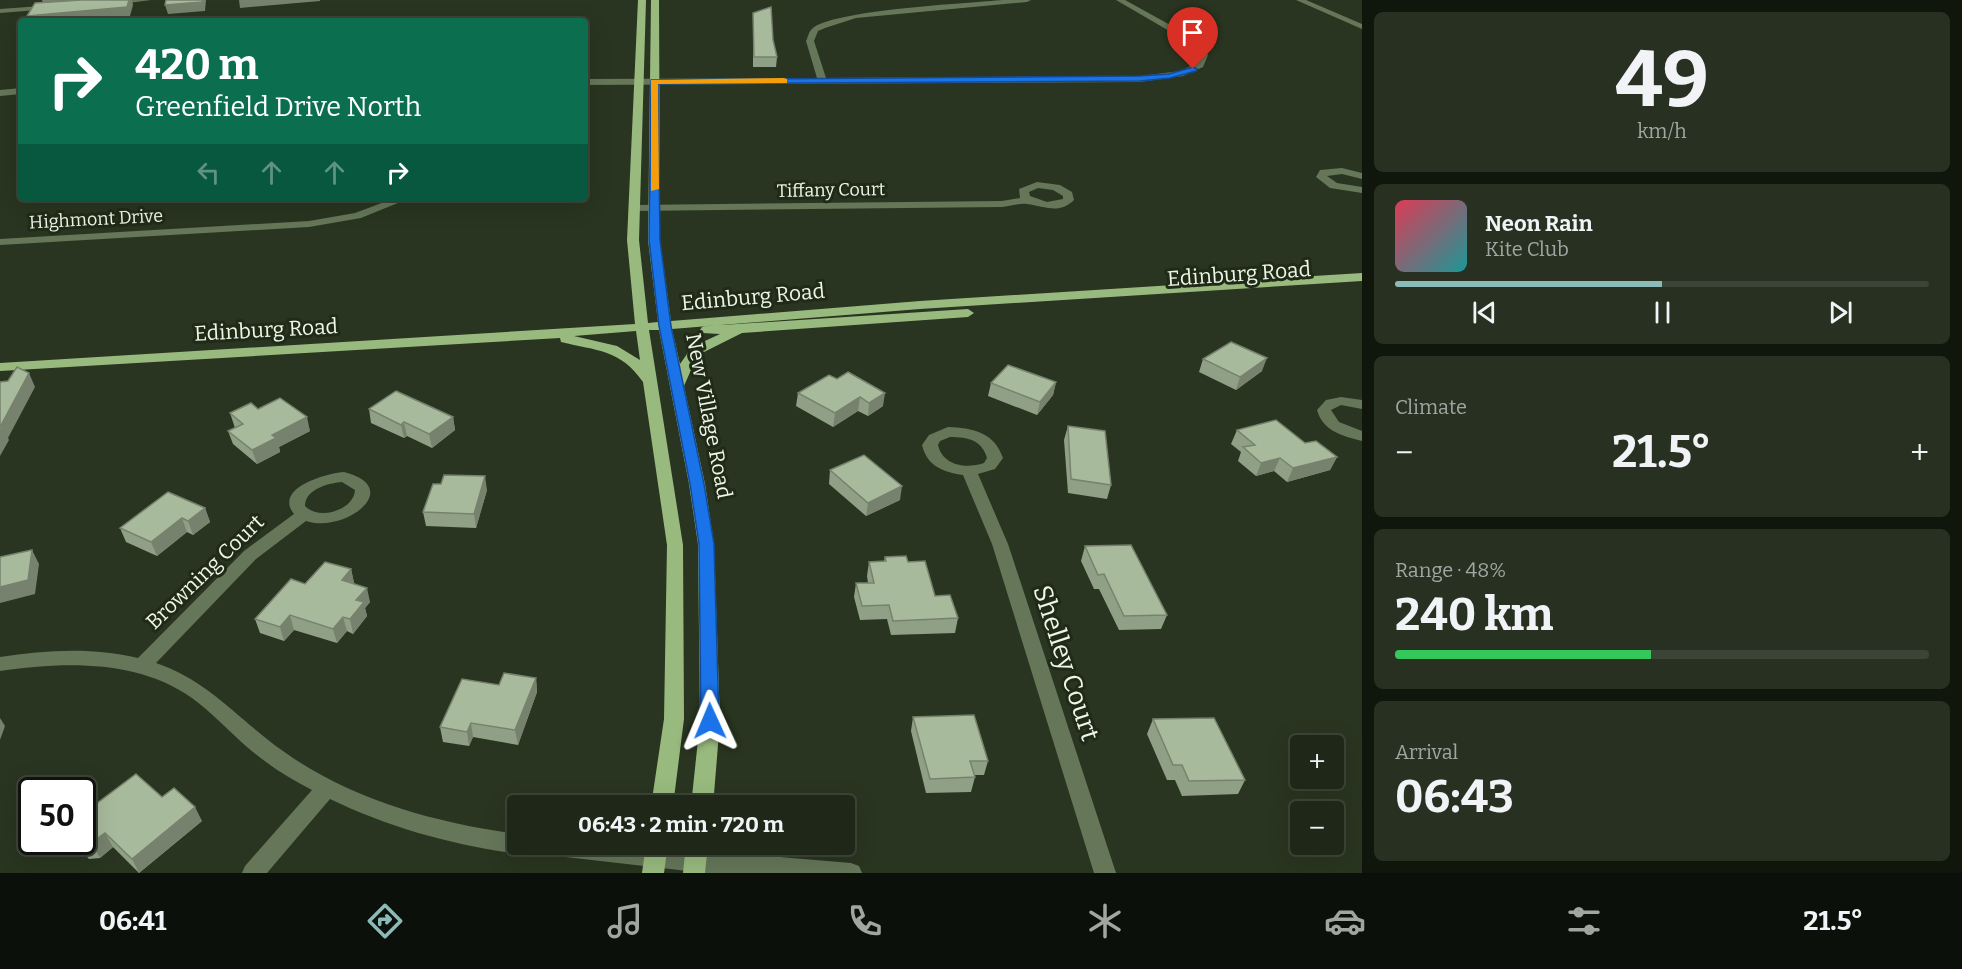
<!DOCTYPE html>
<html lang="en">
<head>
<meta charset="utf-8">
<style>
  body { margin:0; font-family:Bitter,serif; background:#273021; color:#f1f3f6; height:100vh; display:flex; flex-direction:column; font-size:22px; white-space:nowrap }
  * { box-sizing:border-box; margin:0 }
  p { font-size:20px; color:#a1a6a2 }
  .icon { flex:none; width:33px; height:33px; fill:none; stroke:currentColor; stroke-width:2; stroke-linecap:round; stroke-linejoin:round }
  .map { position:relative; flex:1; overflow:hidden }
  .drawer { display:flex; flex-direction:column; gap:12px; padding:12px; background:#11160d; width:600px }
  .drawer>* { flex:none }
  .banner { position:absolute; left:18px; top:18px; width:570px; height:183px; border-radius:6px; box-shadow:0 6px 24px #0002,0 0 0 2px #3c4437; background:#0b6e4f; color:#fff; overflow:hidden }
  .controls { position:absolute; left:1290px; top:735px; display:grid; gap:12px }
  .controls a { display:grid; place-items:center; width:54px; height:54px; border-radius:6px; background:#1f2818; box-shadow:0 6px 24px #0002,0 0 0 2px #3c4437; font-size:30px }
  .speed { position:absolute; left:18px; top:777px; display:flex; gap:12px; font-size:30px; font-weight:700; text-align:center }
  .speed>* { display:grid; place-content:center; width:78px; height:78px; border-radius:50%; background:#1f2818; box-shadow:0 6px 24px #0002,0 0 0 2px #3c4437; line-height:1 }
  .speed .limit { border:3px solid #111; border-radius:9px; background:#fff; color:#111 }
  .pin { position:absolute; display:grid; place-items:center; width:51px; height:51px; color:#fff; margin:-62px -26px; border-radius:50% 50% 50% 0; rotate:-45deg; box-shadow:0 0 6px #0007 }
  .pin .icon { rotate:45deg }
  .me { position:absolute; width:66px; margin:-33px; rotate:359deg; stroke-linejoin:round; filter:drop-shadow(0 0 4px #0008) }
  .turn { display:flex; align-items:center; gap:21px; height:126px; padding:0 18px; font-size:27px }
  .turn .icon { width:78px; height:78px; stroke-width:2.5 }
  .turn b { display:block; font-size:42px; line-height:51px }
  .lanes { display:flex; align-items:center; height:57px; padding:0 18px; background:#0003; justify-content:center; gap:30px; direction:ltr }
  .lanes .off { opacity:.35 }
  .big { font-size:45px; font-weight:700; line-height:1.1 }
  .drawer .card { flex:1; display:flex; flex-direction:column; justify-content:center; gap:9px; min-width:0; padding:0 21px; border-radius:9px; background:#273021 }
  .drawer .dial { align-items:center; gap:0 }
  .dial b { font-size:78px; line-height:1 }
  .song { display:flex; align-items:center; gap:18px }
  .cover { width:72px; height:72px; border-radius:9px; background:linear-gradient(135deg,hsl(350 70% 55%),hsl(180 70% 35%)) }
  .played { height:6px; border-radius:3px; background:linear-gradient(90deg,#8bbbb9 50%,#3c4437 50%) }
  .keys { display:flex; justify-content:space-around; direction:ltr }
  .heat { display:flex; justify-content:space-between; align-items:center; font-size:33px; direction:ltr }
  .charge { height:9px; border-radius:4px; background:linear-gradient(90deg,#34c759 48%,#3c4437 0) }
  .trip { position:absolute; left:507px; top:795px; width:348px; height:60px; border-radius:6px; background:#1f2818; box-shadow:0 6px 24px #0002,0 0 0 2px #3c4437; font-weight:700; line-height:60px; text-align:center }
  .menu { display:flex; height:96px; justify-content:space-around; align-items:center; background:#0c100a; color:#a1a6a2 }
  .menu .icon { width:42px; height:42px }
  .menu .active { color:#8bbbb9 }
  .menu b { font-size:27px; color:#f1f3f6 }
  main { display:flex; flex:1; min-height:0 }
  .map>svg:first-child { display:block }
</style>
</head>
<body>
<main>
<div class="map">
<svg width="1362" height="873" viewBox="0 0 1362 873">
  <rect width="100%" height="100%" fill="#293520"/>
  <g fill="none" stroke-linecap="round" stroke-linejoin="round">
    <!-- minor -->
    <g fill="#657659" fill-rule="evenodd">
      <polygon points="122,0 151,0 114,5 110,3"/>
      <path d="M1003 0H1031L1027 2 856 18 825 28 818 31 814 41 826 78 1140 76 1181 71 1196 63 1200 55 1195 46 1116 0H1125L1201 42 1208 55 1203 67 1183 76 1140 82 585 85V79L817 78 806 41C808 37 809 31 812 29 830 10 971 3 1003 0Z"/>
      <polygon points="1296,0 1306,0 1362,24 1362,29"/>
      <polygon points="54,5 54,9 51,9 0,13 0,9"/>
      <polygon points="21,88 21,94 0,96 0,90"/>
      <polygon points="1342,168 1362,173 1362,179 1342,174 1327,176 1337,183 1362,187 1362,193 1330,188 1316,177 1320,170"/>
      <path d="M1037 182 1060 185 1072 192 1074 200C1059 215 1044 206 1027 204 1020 203 1009 206 1002 207L634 211 628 208 634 205 1002 201 1020 198 1019 189ZM1038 188 1053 190 1063 196V199L1047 202 1030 196 1029 192Z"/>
      <polygon points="395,198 410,198 361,218 309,227 0,245 0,239 309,221 355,213"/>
      <path d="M1341 397 1362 400V409L1341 405 1331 410 1339 422 1362 431V441C1342 436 1323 431 1317 410L1326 400Z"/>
      <path d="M948 427C973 428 994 432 1003 458L995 469 978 474 1008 544 1116 873H1094L992 544 963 475C943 472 927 466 922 445L929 435ZM950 437C968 437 982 440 987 458L984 463C966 469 943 466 938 445L940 441Z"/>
      <path d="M344 472C406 488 344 534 306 521L256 559 156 663C208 680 240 721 283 751 351 800 436 823 518 834V844H626L851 863 859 866 862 873H705L522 852 518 854C453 845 390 828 330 799L267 873H242L245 866 312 790C288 778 267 764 247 747 229 731 211 712 192 698 137 659 63 662 0 671V657C45 650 93 647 138 658L244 551 294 514C273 488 327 473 344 472ZM342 482 355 490C354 510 319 521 305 506 305 489 329 483 342 482Z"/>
    </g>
    <!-- major -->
    <g fill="#98ba7e" fill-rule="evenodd">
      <path d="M638 0H646L639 240 648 323 658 322 648 240 651 0H659L660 240 671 321 920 301 1362 273V281L920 309 672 329 680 364 692 347 720 334 702 333 700 330 702 327 707 326 968 309 974 313 968 317 742 333 702 353 694 363 684 386 705 484 714 544 720 721 713 806H691L700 721 698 544 689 484 659 330H649L683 545 684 719 673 806H651L664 719 667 545 643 382C620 349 597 351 561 342L560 338 0 371V363L635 324 627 240ZM636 331 640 360 617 346 574 336Z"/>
      <polygon points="646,844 668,844 664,873 642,873"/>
      <polygon points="686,844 708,844 705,873 683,873"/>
    </g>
  </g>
  <!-- wall -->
  <g fill="#90a086">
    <polygon points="753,23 773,40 777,57 776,67 753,67"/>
    <polygon points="1203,359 1262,371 1236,390 1199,372"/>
    <polygon points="829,375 883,406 868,416 858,411 833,427 796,406 798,393"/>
    <polygon points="1056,382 1053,395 1037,415 988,396 991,383"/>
    <polygon points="258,409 310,431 279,447 280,452 257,464 233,444 228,431 235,428 230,413"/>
    <polygon points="369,409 453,417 455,430 432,448 407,436 404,438 371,423"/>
    <polygon points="1068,426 1111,485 1107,499 1068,493 1064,440"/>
    <polygon points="1237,430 1305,443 1337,457 1330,470 1287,482 1274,471 1256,476 1238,461 1241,452 1231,444"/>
    <polygon points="830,470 900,500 866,516 829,484"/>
    <polygon points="441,484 487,490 476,528 426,526 423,512"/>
    <polygon points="205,508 210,522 193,535 187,532 157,556 126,542 120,528"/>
    <polygon points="1085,546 1167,615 1161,629 1119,630 1099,589 1094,589 1081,561"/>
    <polygon points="885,557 908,562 935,596 958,618 955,633 891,635 887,619 860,620 854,597 856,583 868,583 867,576 869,562 884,561"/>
    <polygon points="351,569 354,583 370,602 365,608 367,616 353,634 347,631 337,643 294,630 284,641 260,633 255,619 305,584"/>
    <polygon points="536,678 537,692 518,745 473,737 469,746 443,742 440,727 499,685"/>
    <polygon points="913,717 988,761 984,775 974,775 975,777 971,792 926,793 911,731"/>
    <polygon points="1153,719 1245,780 1238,794 1182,796 1175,780 1167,780 1147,734"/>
    <polygon points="162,797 202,821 139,873 113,847 100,858 89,859 80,849 75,842 82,842 86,816 84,813"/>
  </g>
  <!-- shaded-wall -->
  <g fill="#76826d">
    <polygon points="42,0 99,0 43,3"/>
    <polygon points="129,0 132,0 133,5 130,16 75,21 29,21 27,16"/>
    <polygon points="203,0 206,0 205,11 168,14 165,5"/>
    <polygon points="239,0 320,0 320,1 240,8"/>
    <polygon points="1267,358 1262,371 1236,390 1240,377"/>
    <polygon points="29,373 35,387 8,438 9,440 0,456 0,427"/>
    <polygon points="1056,382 1053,395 1037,415 1040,402"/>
    <polygon points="885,393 883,406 868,416 869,403"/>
    <polygon points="860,397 858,411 833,427 835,413"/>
    <polygon points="307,417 310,431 279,447 280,452 257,464 252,450 272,435"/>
    <polygon points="453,417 455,430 432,448 429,434"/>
    <polygon points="404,422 407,436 404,438 401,425"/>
    <polygon points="1337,457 1330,470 1287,482 1293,468"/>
    <polygon points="1280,458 1274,471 1256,476 1261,463"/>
    <polygon points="485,476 487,490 476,528 474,514"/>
    <polygon points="902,486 900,500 866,516 868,503"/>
    <polygon points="205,508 210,522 193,535 188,521"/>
    <polygon points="182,518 187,532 157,556 151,542"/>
    <polygon points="32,550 39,564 35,594 0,603 0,587"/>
    <polygon points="351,569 354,583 342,580"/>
    <polygon points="367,588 370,602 365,608 367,616 353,634 350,619 356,600"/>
    <polygon points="290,615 294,630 284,641 280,627"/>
    <polygon points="343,617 347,631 337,643 333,629"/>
    <polygon points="536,678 537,692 518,745 515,730"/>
    <polygon points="0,718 5,726 0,740"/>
    <polygon points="471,723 473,737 469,746 467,732"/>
    <polygon points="195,807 202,821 139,873 132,859"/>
    <polygon points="105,833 113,847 100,858 91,843"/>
  </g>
  <!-- building -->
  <g fill="#a8ba9c" stroke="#76826d" stroke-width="1.5">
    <polygon points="82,0 129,0 127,7 27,16 35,3"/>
    <polygon points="166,0 203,0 202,2 165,5"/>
    <polygon points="771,7 773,40 777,57 754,57 753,13"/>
    <polygon points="1231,342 1267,358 1240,377 1203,359"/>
    <polygon points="1008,365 1056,382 1040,402 991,383"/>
    <polygon points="17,367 29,373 0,427 3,427 0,431 0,382 8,381"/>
    <polygon points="848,372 885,393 869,403 860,397 835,413 798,393 829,375 837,379"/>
    <polygon points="396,391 453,417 429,434 404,422 401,425 369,409"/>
    <polygon points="280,398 307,417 272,435 276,438 252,450 228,431 243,424 230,413 251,403 258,409"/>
    <polygon points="1276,420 1305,443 1316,441 1337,457 1293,468 1280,458 1261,463 1243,447 1255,445 1237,430"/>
    <polygon points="1068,426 1105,431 1111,485 1071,479"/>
    <polygon points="864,455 902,486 868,503 830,470"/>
    <polygon points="444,475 485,476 474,514 423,512 433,484 441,484"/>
    <polygon points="168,492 205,508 188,521 182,518 151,542 120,528"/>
    <polygon points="1131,545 1167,615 1124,616 1104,574 1098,575 1085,546"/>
    <polygon points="32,550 28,580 0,587 0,557"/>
    <polygon points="906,556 908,562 925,561 935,596 950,595 958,618 893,621 889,605 862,606 856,583 874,583 869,562 886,561 885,557"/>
    <polygon points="325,562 351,569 342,580 367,588 356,600 364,602 350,619 343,617 333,629 290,615 280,627 255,619 291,579 305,584"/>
    <polygon points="504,673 536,678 515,730 471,723 467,732 440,727 462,679 499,685"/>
    <polygon points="974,715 988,761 970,761 975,777 930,779 913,717"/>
    <polygon points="1214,718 1245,780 1189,781 1182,765 1173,765 1153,719"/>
    <polygon points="136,774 162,797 174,788 195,807 132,859 105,833 91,843 80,845 77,842 82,842 82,819 86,816 84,813"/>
  </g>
  <!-- route -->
  <polygon fill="#1a73e8" stroke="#114b97" stroke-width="1.5" points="1193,67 1197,69 1196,71 1170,78 1140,81 658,84 660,240 671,326 704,484 714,544 719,721 717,726 710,728 704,726 701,721 699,544 690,484 659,326 649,240 651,80 1140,76 1169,74"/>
  <!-- slow -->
  <polygon fill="#f59e0b" points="784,78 787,79 787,83 658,84 659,189 651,191 651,80"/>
  <g text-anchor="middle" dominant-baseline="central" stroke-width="6" stroke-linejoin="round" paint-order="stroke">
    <!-- far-street labels -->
    <g font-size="18" fill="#eef6e9" stroke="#202b17">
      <text transform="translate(831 190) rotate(-1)">Tiffany Court</text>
      <text transform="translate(96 219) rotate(-3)">Highmont Drive</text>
    </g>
    <!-- street labels -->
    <g font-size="21" fill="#eef6e9" stroke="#202b17">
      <text transform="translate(1239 274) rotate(-4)">Edinburg Road</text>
      <text transform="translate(753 297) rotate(-5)">Edinburg Road</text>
      <text transform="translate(266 330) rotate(-3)">Edinburg Road</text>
      <text transform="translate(709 416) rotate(79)">New Village Road</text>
      <text transform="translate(205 572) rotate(-44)">Browning Court</text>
    </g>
    <!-- near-street labels -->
    <g font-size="26" fill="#eef6e9" stroke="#202b17">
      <text transform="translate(1066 663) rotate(72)">Shelley Court</text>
    </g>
  </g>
</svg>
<div class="controls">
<a>+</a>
<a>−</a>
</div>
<div class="speed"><div class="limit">50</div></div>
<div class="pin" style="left:1193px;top:69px;background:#d93025"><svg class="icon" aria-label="arrive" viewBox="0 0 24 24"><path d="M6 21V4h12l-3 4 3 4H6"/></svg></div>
<svg class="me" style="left:710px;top:721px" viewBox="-20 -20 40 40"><path d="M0-17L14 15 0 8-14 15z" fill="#1a73e8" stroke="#fff" stroke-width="4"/></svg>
<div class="trip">06:43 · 2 min · 720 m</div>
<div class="banner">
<div class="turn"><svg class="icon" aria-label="right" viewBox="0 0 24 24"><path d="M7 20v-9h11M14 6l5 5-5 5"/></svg><div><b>420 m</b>Greenfield Drive North</div></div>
<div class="lanes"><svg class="icon off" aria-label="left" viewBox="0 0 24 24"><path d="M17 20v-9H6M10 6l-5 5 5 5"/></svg><svg class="icon off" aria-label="ahead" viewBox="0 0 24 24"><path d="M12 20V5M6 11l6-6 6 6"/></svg><svg class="icon off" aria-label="ahead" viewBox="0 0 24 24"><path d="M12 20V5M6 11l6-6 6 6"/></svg><svg class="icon" aria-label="right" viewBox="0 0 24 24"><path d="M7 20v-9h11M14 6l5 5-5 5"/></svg></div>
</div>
</div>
<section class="drawer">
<div class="card dial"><b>49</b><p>km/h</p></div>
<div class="card">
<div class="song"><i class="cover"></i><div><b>Neon Rain</b><p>Kite Club</p></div></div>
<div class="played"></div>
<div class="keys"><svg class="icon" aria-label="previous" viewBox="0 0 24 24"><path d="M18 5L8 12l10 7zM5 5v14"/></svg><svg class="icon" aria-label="pause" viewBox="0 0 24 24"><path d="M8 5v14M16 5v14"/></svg><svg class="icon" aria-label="next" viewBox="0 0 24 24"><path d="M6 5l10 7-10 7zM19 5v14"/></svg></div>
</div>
<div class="card"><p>Climate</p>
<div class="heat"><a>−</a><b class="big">21.5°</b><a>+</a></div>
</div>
<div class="card"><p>Range · 48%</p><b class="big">240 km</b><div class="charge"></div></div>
<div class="card"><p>Arrival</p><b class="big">06:43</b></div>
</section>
</main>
<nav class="menu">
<b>06:41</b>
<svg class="icon active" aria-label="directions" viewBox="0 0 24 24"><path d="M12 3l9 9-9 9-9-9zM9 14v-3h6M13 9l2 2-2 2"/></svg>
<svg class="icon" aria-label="music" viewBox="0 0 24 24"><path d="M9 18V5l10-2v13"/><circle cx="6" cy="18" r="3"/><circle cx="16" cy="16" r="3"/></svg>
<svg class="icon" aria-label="phone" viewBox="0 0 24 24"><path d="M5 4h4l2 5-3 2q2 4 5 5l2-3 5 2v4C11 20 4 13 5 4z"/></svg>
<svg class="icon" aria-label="climate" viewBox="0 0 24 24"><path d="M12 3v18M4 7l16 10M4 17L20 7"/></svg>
<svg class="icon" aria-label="car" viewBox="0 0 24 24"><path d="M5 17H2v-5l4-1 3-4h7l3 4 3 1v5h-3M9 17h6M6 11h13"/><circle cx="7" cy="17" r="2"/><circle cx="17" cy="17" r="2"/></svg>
<svg class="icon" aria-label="filters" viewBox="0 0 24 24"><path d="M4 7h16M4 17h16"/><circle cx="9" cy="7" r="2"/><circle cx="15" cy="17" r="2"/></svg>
<b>21.5°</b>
</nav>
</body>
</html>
